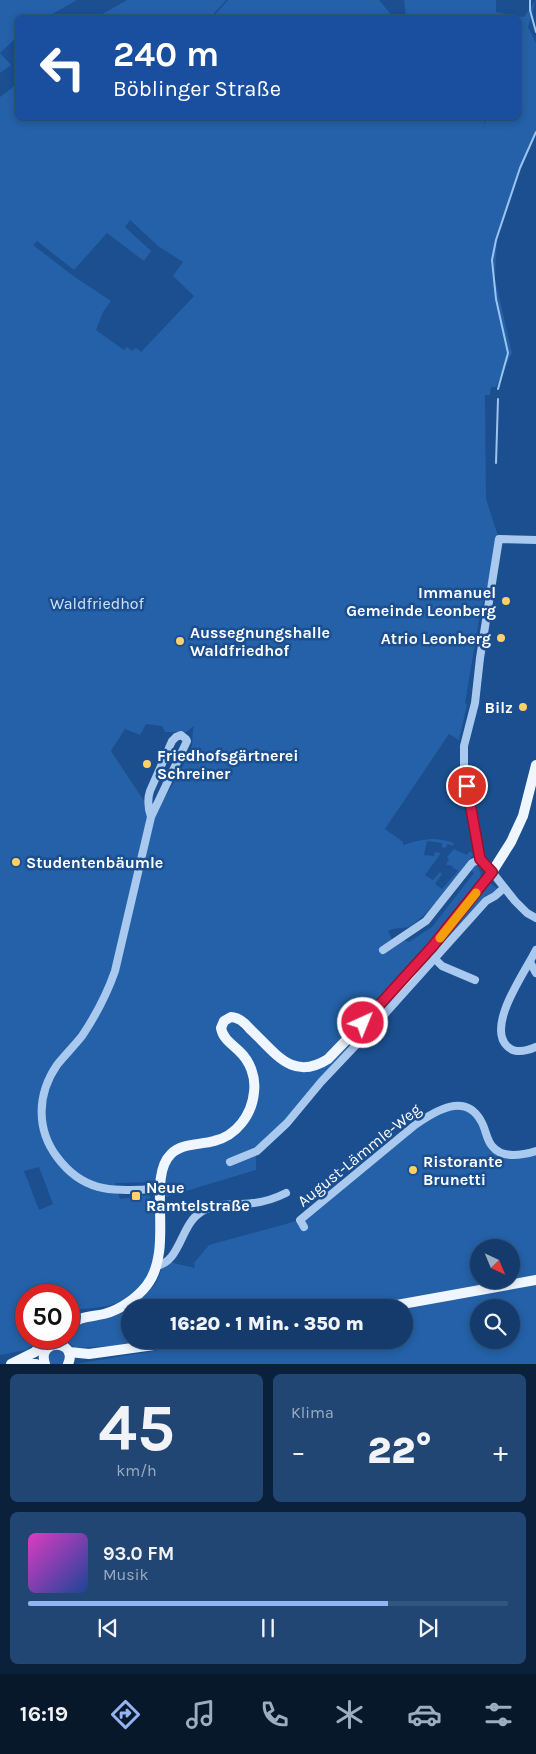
<!DOCTYPE html>
<html lang="de">
<head>
<meta charset="utf-8">
<style>
  body { margin:0; font-family:Karla,sans-serif; background:#214673; color:#f1f3f6; height:100vh; display:flex; flex-direction:column; font-size:19px; white-space:nowrap }
  * { box-sizing:border-box; margin:0 }
  p { font-size:16px; color:#9dadc1 }
  .icon { flex:none; width:28px; height:28px; fill:none; stroke:currentColor; stroke-width:2; stroke-linecap:round; stroke-linejoin:round }
  .map { position:relative; height:1364px; overflow:hidden }
  .drawer { display:flex; flex-direction:column; gap:10px; padding:10px; background:#0b203b; flex:1 }
  .drawer>* { flex:none }
  .top-card { position:absolute; left:15px; top:15px; width:506px; height:105px; border-radius:8px; box-shadow:0 2px 8px #0003,0 0 0 1px #33557e; background:#1a4fa0; color:#fff; overflow:hidden }
  .needle { width:32px; rotate:136deg }
  .tools { position:absolute; left:470px; top:1239px; display:grid; gap:10px }
  .tools a { display:grid; place-items:center; width:50px; height:50px; border-radius:50%; background:#143b6b; box-shadow:0 2px 8px #0003,0 0 0 1px #33557e; font-size:25px }
  .speed { position:absolute; left:15px; top:1284px; display:flex; gap:10px; font-size:25px; font-weight:700; text-align:center }
  .speed>* { display:grid; place-content:center; width:65px; height:65px; border-radius:50%; background:#143b6b; box-shadow:0 2px 8px #0003,0 0 0 1px #33557e; line-height:1 }
  .speed .limit { border:8px solid #d22; background:#fff; color:#111 }
  .pin { position:absolute; display:grid; place-items:center; width:42px; height:42px; color:#fff; margin:-21px; border:2px solid #fff; border-radius:50%; box-shadow:0 1px 5px #0007 }
  .me { position:absolute; width:55px; margin:-28px; rotate:44deg; stroke-linejoin:round; filter:drop-shadow(0 0 4px #0008) }
  .turn { display:flex; align-items:center; gap:18px; height:105px; padding:0 15px; font-size:22px }
  .turn .icon { width:65px; height:65px; stroke-width:2.5 }
  .turn b { display:block; font-size:35px; line-height:42px }
  .big { font-size:38px; font-weight:800; line-height:1.1 }
  .drawer .widget { flex:1; display:flex; flex-direction:column; justify-content:center; gap:8px; min-width:0; padding:0 18px; border-radius:8px; background:#214673 }
  .drawer .dial { align-items:center; gap:0 }
  .dial b { font-size:65px; line-height:1 }
  .song { display:flex; align-items:center; gap:15px }
  .cover { width:60px; height:60px; border-radius:8px; background:linear-gradient(135deg,hsl(310 70% 55%),hsl(220 70% 35%)) }
  .played { height:5px; border-radius:2px; background:linear-gradient(90deg,#95b2f1 75%,#33557e 75%) }
  .keys { display:flex; justify-content:space-around; direction:ltr }
  .heat { display:flex; justify-content:space-between; align-items:center; font-size:28px; direction:ltr }
  .drawer .tiles { flex:1; display:grid; gap:10px; grid-template-columns:1fr 1fr }
  .widget:last-child { grid-column:span 2 }
  .trip { position:absolute; left:121px; top:1299px; width:292px; height:50px; border-radius:25px; background:#143b6b; box-shadow:0 2px 8px #0003,0 0 0 1px #33557e; font-weight:800; line-height:50px; text-align:center }
  .tab-bar { display:flex; height:80px; justify-content:space-around; align-items:center; background:#08182b; color:#9dadc1 }
  .tab-bar .icon { width:35px; height:35px }
  .tab-bar .on { color:#95b2f1 }
  .tab-bar b { font-size:22px; color:#f1f3f6 }
  .map>svg:first-child { display:block }
</style>
</head>
<body>
<div class="map">
<svg width="536" height="1364" viewBox="0 0 536 1364">
  <rect width="100%" height="100%" fill="#1b4f8f"/>
  <!-- green -->
  <g fill="#2461a8" fill-rule="evenodd">
    <polygon points="0,0 77,0 47,17 18,18 17,37 0,53 11,65 0,73"/>
    <polygon points="127,0 226,0 211,17 97,17"/>
    <polygon points="228,0 379,0 393,17 213,17"/>
    <path d="M404 0H496V12L524 17 536 0 528 27 536 43V132L520 168 497 236 495 279 512 353 496 387H491L490 395H485L486 499 499 539 479 620 465 703 467 704 459 740 449 734 385 829 403 842V845C423 839 434 836 454 843L452 846 448 844 445 848 442 847V843L427 841 424 855 434 856 435 852 441 853 425 875 433 880 440 872 442 874 435 884 442 889 458 871 450 865H446L449 859 447 857 454 849 467 855 470 851 473 855C455 877 433 912 410 926 402 930 397 926 388 931L392 940H404L409 942 432 927 474 873 471 870 474 866 477 865 481 873 480 880 425 950 330 1053 321 1056 322 1059 300 1064 278 1052 245 1017 236 1012 235 1023 286 1068 300 1072 315 1070 489 883 499 889 285 1123 256 1149V1170L166 1197 165 1182 115 1183 120 1199 149 1195C158 1208 155 1221 156 1236 156 1267 143 1297 111 1305 97 1309 83 1307 69 1312V1295H26V1338H42L26 1350 0 1355V97L17 84 18 118H486L483 128 487 118H519V18L406 17ZM130 220 158 246 183 262 173 276 194 296 141 352 136 348 132 351 127 347 124 350 96 330 103 312 111 301 72 275 33 245 37 241 74 270 107 233 144 261 151 251 125 227ZM146 724 162 726 165 732H186L194 726C192 733 193 740 192 745 183 771 167 792 154 816L111 751 125 729 140 735ZM39 1167 53 1204 39 1210 24 1171Z"/>
    <path d="M468 1106 491 1145 509 1154 536 1151V1275L368 1307 130 1308V1340H146L113 1346 75 1348 69 1343V1333L73 1327 138 1301 155 1285 165 1261 195 1268 194 1263 209 1245 300 1220 429 1115ZM479 1248H511V1280H479Z"/>
    <path d="M536 1284V1364H75L220 1340H405V1308ZM479 1308H511V1340H479Z"/>
    <polygon points="60,1349 66,1356 64,1364 49,1364 47,1356 51,1351"/>
  </g>
  <g fill="none" stroke-linecap="round" stroke-linejoin="round">
    <!-- stream -->
    <g stroke="#9cc4f0" stroke-width="2">
      <polyline points="530,0 530,10 536,32"/>
      <polyline points="498,389 508,353 496,299 492,260 496,240 520,168 536,132"/>
      <polyline points="496,463 498,399"/>
    </g>
    <!-- minor -->
    <g stroke="#a9c9ee" stroke-width="8">
      <polyline points="536,540 499,539 480,658 475,703 464,746 464,771 480,859 492,872 515,901 527,913 536,918"/>
      <path d="M151 817C148 808 147 800 150 791L172 741 176 737 181 735 186 739 187 741 151 817 115 971C107 994 96 1015 82 1036 74 1046 65 1055 57 1065 37 1094 36 1129 57 1157 86 1196 117 1190 160 1189"/>
      <polyline points="383,950 426,921 472,863 480,859"/>
      <path d="M536 950C526 971 486 1025 507 1046 515 1054 527 1051 536 1047"/>
      <polyline points="435,959 442,966 475,980"/>
      <polyline points="530,962 536,973"/>
      <polyline points="230,1162 257,1151 287,1123 321,1082 374,1026 486,901 495,896 504,888"/>
      <path d="M304 1227 300 1220 415 1125C435 1111 465 1092 481 1121 486 1129 486 1139 492 1146 502 1159 523 1155 536 1151"/>
      <path d="M156 1266C181 1262 180 1225 201 1212 217 1201 235 1206 253 1203 264 1202 276 1198 286 1193"/>
    </g>
    <!-- major -->
    <g stroke="#f0f6ff" stroke-width="10">
      <polyline points="380,1308 536,1280"/>
      <path d="M69 1326C79 1316 91 1317 104 1314 120 1310 137 1298 147 1285 175 1248 146 1178 171 1154 182 1143 200 1145 214 1141 236 1136 252 1115 254 1092 256 1077 250 1061 239 1051 232 1044 223 1039 221 1028L224 1021 231 1017C239 1017 245 1023 250 1029 275 1052 292 1082 328 1059L408 976 492 872 511 842 523 816 536 765"/>
      <polyline points="69,1352 89,1354 190,1340"/>
      <polyline points="11,1364 35,1352 48,1338"/>
      <polyline points="12,1364 36,1364"/>
      <path d="M45 1364C36 1337 79 1340 68 1364"/>
    </g>
  </g>
  <g fill="none" stroke-linecap="round" stroke-linejoin="round">
    <!-- route casing -->
    <g stroke="#92132f" stroke-width="12">
      <polyline id="route" points="363,1023 432,947 492,872 480,859 467,786"/>
    </g>
    <!-- route -->
    <use href="#route" stroke="#e11d48" stroke-width="9"/>
    <!-- slow -->
    <polyline stroke="#f59e0b" stroke-width="9" points="440,938 476,893"/>
  </g>
  <!-- markers -->
  <g fill="#ffd166" stroke="#1b4f8f" stroke-width="2">
    <circle cx="506" cy="601" r="5"/>
    <circle cx="501" cy="638" r="5"/>
    <circle cx="180" cy="641" r="5"/>
    <circle cx="523" cy="707" r="5"/>
    <circle cx="147" cy="764" r="5"/>
    <circle cx="16" cy="862" r="5"/>
    <circle cx="413" cy="1170" r="5"/>
    <rect x="131" y="1191" width="10" height="10" rx="2.5"/>
  </g>
  <g text-anchor="middle" dominant-baseline="central" stroke-width="5" stroke-linejoin="round" paint-order="stroke">
    <!-- poi labels -->
    <g font-size="16" font-weight="bold" fill="#fff" stroke="#1b4f8f" text-anchor="start">
      <text x="496" y="592" text-anchor="end">Immanuel<tspan x="496" dy="18">Gemeinde Leonberg</tspan></text>
      <text x="190" y="632">Aussegnungshalle<tspan x="190" dy="18">Waldfriedhof</tspan></text>
      <text x="491" y="638" text-anchor="end">Atrio Leonberg</text>
      <text x="513" y="707" text-anchor="end">Bilz</text>
      <text x="157" y="755">Friedhofsgärtnerei<tspan x="157" dy="18">Schreiner</tspan></text>
      <text x="26" y="862">Studentenbäumle</text>
      <text x="423" y="1161">Ristorante<tspan x="423" dy="18">Brunetti</tspan></text>
      <text x="146" y="1187">Neue<tspan x="146" dy="18">Ramtelstraße</tspan></text>
    </g>
    <!-- park labels -->
    <g font-size="16" fill="#cfe3fa" stroke="#1b4f8f">
      <text x="97" y="603">Waldfriedhof</text>
    </g>
    <!-- street labels -->
    <g font-size="16" fill="#fff" stroke="#1b4f8f">
      <text transform="translate(359 1155) rotate(-39)">August-Lämmle-Weg</text>
    </g>
  </g>
</svg>
<div class="tools">
<a><svg class="needle" viewBox="-14 -14 28 28"><path d="M0-13l5 13h-10z" fill="#e53935"/><path d="M0 13l5-13h-10z" fill="#9dadc1"/></svg></a>
<a><svg class="icon" aria-label="search" viewBox="0 0 24 24"><circle cx="10" cy="10" r="6"/><path d="M15 15l6 6"/></svg></a>
</div>
<div class="speed"><div class="limit">50</div></div>
<div class="pin" style="left:467px;top:786px;background:#d93025"><svg class="icon" aria-label="arrive" viewBox="0 0 24 24"><path d="M6 21V4h12l-3 4 3 4H6"/></svg></div>
<svg class="me" style="left:363px;top:1023px" viewBox="-20 -20 40 40"><circle r="17" fill="#e11d48" stroke="#fff" stroke-width="3"/><path d="M0-11L8 9 0 5-8 9z" fill="#fff"/></svg>
<div class="trip">16:20 · 1 Min. · 350 m</div>
<div class="top-card">
<div class="turn"><svg class="icon" aria-label="left" viewBox="0 0 24 24"><path d="M17 20v-9H6M10 6l-5 5 5 5"/></svg><div><b>240 m</b>Böblinger Straße</div></div>
</div>
</div>
<section class="drawer">
<div class="tiles">
<div class="widget dial"><b>45</b><p>km/h</p></div>
<div class="widget"><p>Klima</p>
<div class="heat"><a>−</a><b class="big">22°</b><a>+</a></div>
</div>
<div class="widget">
<div class="song"><i class="cover"></i><div><b>93.0 FM</b><p>Musik</p></div></div>
<div class="played"></div>
<div class="keys"><svg class="icon" aria-label="previous" viewBox="0 0 24 24"><path d="M18 5L8 12l10 7zM5 5v14"/></svg><svg class="icon" aria-label="pause" viewBox="0 0 24 24"><path d="M8 5v14M16 5v14"/></svg><svg class="icon" aria-label="next" viewBox="0 0 24 24"><path d="M6 5l10 7-10 7zM19 5v14"/></svg></div>
</div>
</div>
</section>
<nav class="tab-bar">
<b>16:19</b>
<svg class="icon on" aria-label="directions" viewBox="0 0 24 24"><path d="M12 3l9 9-9 9-9-9zM9 14v-3h6M13 9l2 2-2 2"/></svg>
<svg class="icon" aria-label="music" viewBox="0 0 24 24"><path d="M9 18V5l10-2v13"/><circle cx="6" cy="18" r="3"/><circle cx="16" cy="16" r="3"/></svg>
<svg class="icon" aria-label="phone" viewBox="0 0 24 24"><path d="M5 4h4l2 5-3 2q2 4 5 5l2-3 5 2v4C11 20 4 13 5 4z"/></svg>
<svg class="icon" aria-label="climate" viewBox="0 0 24 24"><path d="M12 3v18M4 7l16 10M4 17L20 7"/></svg>
<svg class="icon" aria-label="car" viewBox="0 0 24 24"><path d="M5 17H2v-5l4-1 3-4h7l3 4 3 1v5h-3M9 17h6M6 11h13"/><circle cx="7" cy="17" r="2"/><circle cx="17" cy="17" r="2"/></svg>
<svg class="icon" aria-label="filters" viewBox="0 0 24 24"><path d="M4 7h16M4 17h16"/><circle cx="9" cy="7" r="2"/><circle cx="15" cy="17" r="2"/></svg>
</nav>
</body>
</html>
